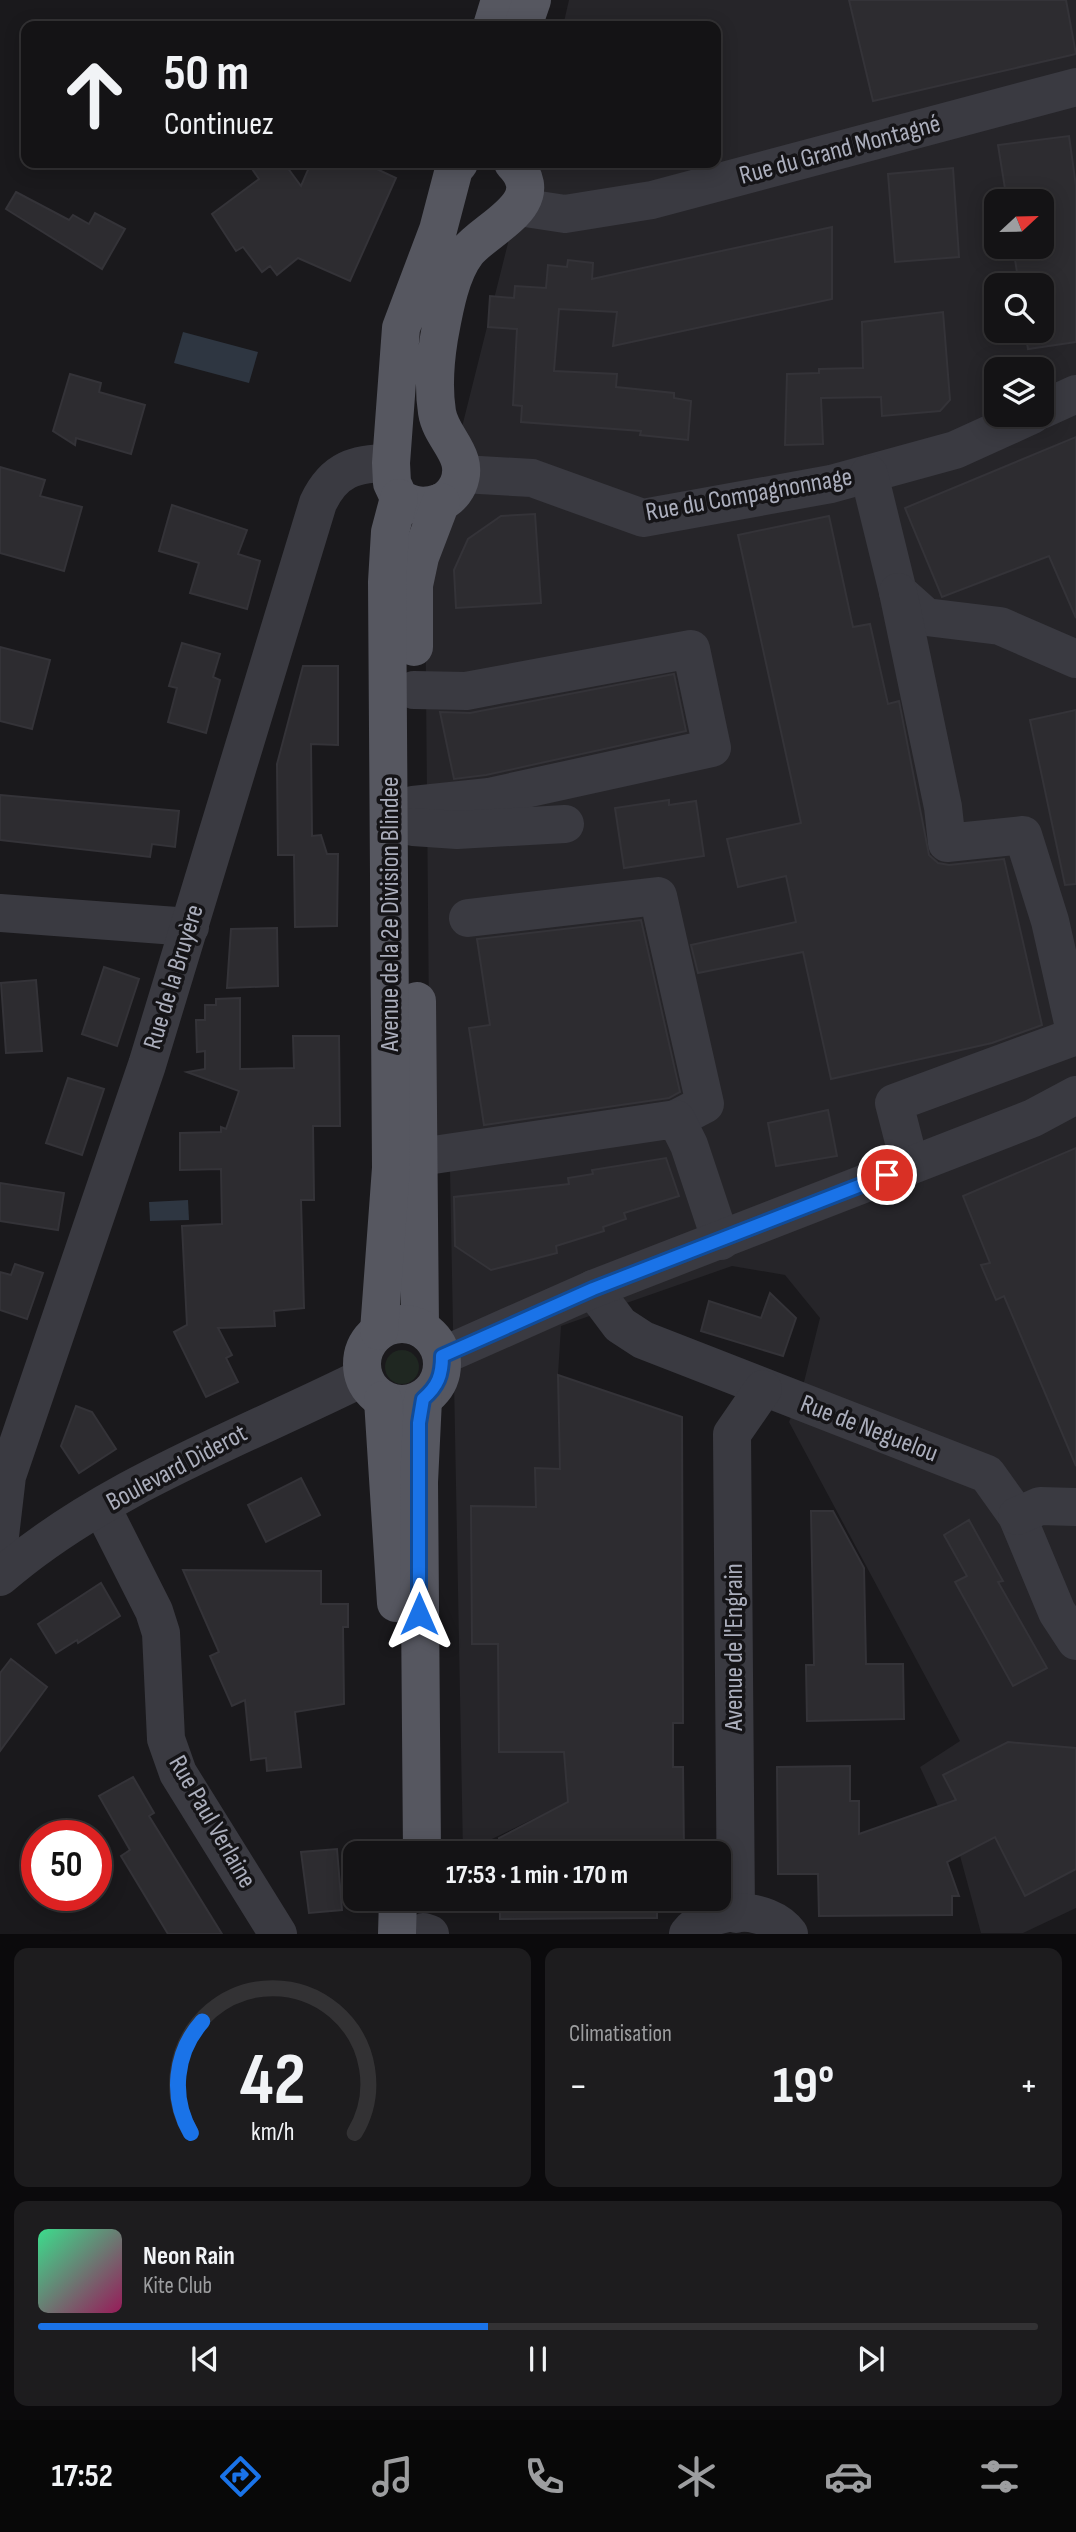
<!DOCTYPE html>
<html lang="fr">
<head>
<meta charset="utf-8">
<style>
  body { margin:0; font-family:"Sofia Sans Condensed",sans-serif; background:#1d1c1e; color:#f1f3f6; height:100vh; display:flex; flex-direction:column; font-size:26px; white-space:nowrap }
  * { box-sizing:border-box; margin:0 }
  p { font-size:23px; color:#9d9ea0 }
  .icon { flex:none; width:38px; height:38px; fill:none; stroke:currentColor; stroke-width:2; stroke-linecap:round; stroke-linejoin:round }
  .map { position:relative; height:1934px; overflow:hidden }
  .side { display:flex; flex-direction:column; gap:14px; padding:14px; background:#0b0a0c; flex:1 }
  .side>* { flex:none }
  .guide { position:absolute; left:21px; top:21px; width:700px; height:147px; border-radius:14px; box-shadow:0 4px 18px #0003,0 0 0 2px #333234; background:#141315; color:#f1f3f6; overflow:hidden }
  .needle { width:46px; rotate:68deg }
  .buttons { position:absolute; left:984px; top:189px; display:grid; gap:14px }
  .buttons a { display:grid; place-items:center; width:70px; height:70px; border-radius:14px; background:#141315; box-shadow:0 4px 18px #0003,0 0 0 2px #333234; font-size:35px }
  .speed { position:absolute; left:21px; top:1820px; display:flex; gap:14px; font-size:35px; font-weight:700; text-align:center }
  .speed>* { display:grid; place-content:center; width:91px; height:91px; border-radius:50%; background:#141315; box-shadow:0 4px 18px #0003,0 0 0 2px #333234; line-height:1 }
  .speed .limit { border:10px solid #d22; background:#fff; color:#111 }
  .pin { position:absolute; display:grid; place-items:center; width:60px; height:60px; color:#fff; margin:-30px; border:4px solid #fff; border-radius:50%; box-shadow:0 2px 7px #0007 }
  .me { position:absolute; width:77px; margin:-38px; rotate:0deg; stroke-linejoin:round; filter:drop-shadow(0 0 5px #0008) }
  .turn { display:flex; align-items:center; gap:24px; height:147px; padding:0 28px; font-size:32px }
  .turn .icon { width:91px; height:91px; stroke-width:2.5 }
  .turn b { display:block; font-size:49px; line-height:60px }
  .big { font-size:52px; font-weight:700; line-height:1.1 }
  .side .tile { flex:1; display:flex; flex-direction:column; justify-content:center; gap:10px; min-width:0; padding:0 24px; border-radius:14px; background:#1d1c1e }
  .side .dial { align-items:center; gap:0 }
  .dial svg { height:182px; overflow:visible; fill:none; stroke:#333234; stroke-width:7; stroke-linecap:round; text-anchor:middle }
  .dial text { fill:#f1f3f6; stroke:none }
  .song { display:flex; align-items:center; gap:21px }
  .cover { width:84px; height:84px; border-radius:10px; background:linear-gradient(135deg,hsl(150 70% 55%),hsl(330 70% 35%)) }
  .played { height:7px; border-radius:4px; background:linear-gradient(90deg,#1a73e8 45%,#333234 45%) }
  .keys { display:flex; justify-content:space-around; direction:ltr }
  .heat { display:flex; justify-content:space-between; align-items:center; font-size:38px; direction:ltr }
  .side .tiles { flex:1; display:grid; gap:14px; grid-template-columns:1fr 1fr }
  .tile:last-child { grid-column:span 2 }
  .trip { position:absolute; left:343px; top:1841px; width:388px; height:70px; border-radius:14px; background:#141315; box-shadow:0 4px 18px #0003,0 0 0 2px #333234; font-weight:700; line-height:70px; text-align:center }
  .dock { display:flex; height:112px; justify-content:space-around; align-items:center; background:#080808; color:#9d9ea0 }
  .dock .icon { width:49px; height:49px }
  .dock .on { color:#1a73e8 }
  .dock b { font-size:32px; color:#f1f3f6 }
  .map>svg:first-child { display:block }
</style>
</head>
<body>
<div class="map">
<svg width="1076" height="1934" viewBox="0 0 1076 1934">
  <rect width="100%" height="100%" fill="#1a191c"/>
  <!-- built -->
  <path fill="#262529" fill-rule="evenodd" d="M569 0H1076V1908L1023 1933H981L959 1852 920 1767 960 1741 789 1422 803 1386 820 1318 785 1275 732 1266 561 1326 558 1375 562 1647 568 1802 463 1853 450 1170 430 1130 425 575 528 163H716V26H563ZM996 201H1041V247H996ZM996 285H1041V331H996ZM996 369H1041V415H996Z"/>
  <!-- green -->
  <circle fill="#1f2721" cx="402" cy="1367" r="17"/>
  <!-- water -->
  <g fill="#2e3641">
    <polygon points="183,332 258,352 249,383 174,363"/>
    <polygon points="188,1200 189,1220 150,1221 149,1202"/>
  </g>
  <!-- building -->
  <g fill="#2d2c30" stroke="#343338" stroke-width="2">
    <polygon points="849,0 1066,0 1076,54 873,101"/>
    <polygon points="1069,136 1076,186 1076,342 1028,349 1025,331 1041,331 1041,285 1019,285 1013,247 1041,247 1041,201 1007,201 998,145"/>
    <polygon points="248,163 284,163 301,186 311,163 364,163 396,178 350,281 298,258 277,275 270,266 262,272 243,247 236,251 212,214 259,179"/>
    <polygon points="953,168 959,257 895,262 888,174"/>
    <polygon points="16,192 69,220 73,215 89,224 95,213 125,229 102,269 6,209"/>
    <polygon points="832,227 832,299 613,346 617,312 559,309 554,371 617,374 616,387 674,393 674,398 691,401 688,440 640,435 641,431 521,422 522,406 513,405 517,329 488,327 490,296 514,298 515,286 546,288 548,265 567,267 568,260 593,263 592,279"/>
    <polygon points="943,312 950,400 940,411 882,416 881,397 821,398 823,444 785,445 787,374 819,373 819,369 863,368 862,322"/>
    <polygon points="70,374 101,383 99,392 145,405 131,454 76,438 75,445 53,431"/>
    <polygon points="1076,437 1076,618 1049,556 942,597 905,508"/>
    <polygon points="0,467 45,480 40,496 82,507 64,571 0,553"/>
    <polygon points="172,505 247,530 238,554 260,561 247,609 190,593 199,563 159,551"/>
    <polygon points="535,514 541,603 456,608 454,570 468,539 501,516"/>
    <polygon points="829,516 853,627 870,624 888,704 899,701 929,855 938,863 949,865 1004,859 1042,1025 992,1043 831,1079 803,952 698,973 691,945 796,922 786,876 738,887 727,839 801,823 738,535"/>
    <polygon points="182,643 220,654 213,677 220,680 206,733 168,722 177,688 169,686"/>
    <polygon points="0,647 50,660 32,729 0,721"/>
    <polygon points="303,666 338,666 338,745 311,744 312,836 321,835 327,854 338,854 337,926 295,927 294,855 278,855 277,764"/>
    <polygon points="674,674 686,731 486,775 454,779 440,712 470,713"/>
    <polygon points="1076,710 1076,884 1065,885 1030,720"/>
    <polygon points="0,795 179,811 175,847 152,844 150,857 0,840"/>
    <polygon points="669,800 669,805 696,801 704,856 624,868 615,808"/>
    <polygon points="641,920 680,1092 669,1098 484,1125 469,1028 490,1025 477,939"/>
    <polygon points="277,928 278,986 227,988 231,929"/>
    <polygon points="104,967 139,979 117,1046 82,1034"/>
    <polygon points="36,980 42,1051 6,1053 1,983"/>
    <polygon points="240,998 240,1069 294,1068 293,1036 339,1036 340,1126 313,1126 314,1200 301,1200 304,1308 274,1311 275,1326 218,1328 232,1355 226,1358 238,1382 206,1397 174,1332 187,1325 182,1226 222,1224 221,1169 180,1170 180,1133 221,1132 221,1127 226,1129 239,1091 187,1072 205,1069 205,1051 197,1052 196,1020 205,1020 205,1005 216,1005 216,999"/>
    <polygon points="68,1078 104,1089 82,1155 46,1143"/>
    <polygon points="828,1110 837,1156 776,1166 768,1123"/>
    <polygon points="1076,1148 1076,1466 1004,1296 996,1300 981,1265 990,1263 963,1196"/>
    <polygon points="666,1158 679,1196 624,1213 626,1219 603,1227 604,1231 556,1246 557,1253 491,1270 455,1246 454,1197 569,1184 568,1178 593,1174 592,1170"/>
    <polygon points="0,1183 64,1193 58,1230 0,1221"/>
    <polygon points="15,1264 43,1273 27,1319 0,1310 0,1272 11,1275"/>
    <polygon points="770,1293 796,1318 783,1356 701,1331 709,1301 761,1318"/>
    <polygon points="558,1375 682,1417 683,1723 673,1723 673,1767 683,1767 684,1853 499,1853 499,1838 568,1802 564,1752 499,1752 498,1644 472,1644 471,1506 536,1507 535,1468 560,1469"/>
    <polygon points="76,1406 92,1412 116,1449 79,1473 61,1446"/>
    <polygon points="301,1478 320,1515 266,1542 248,1505"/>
    <polygon points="811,1511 833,1511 864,1568 866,1664 903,1664 904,1719 807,1721 806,1665 814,1665"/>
    <polygon points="969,1520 1003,1581 998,1582 1047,1668 1013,1686 955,1582 967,1576 944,1535"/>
    <polygon points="183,1570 321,1571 321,1604 348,1604 348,1627 343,1627 344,1704 295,1712 301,1767 267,1771 266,1758 251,1760 245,1700 232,1706 210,1656 219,1652"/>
    <polygon points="101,1583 120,1616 78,1643 77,1640 56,1653 38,1624"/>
    <polygon points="11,1659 47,1687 0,1751 0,1673"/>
    <polygon points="1008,1742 1076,1748 1076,1869 1025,1896 995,1837 947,1862 959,1896 952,1896 952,1915 819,1916 818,1874 778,1874 777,1767 850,1766 850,1801 859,1801 859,1834 956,1800 943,1775"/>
    <polygon points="133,1777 154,1813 149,1816 222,1934 168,1934 121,1856 130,1850 99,1796"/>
    <polygon points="337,1849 342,1910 309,1913 301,1852"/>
    <polygon points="500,1899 657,1899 657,1918 500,1919"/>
  </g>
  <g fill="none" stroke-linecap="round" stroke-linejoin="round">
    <!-- minor -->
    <g stroke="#3a3a41" stroke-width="38">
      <polyline points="519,207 565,214 652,200 1076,87"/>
      <polyline points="1041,410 1076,394"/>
      <polyline points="462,474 532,478 643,518 831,484 955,450 1032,415"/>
      <polyline points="869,474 898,592 926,617 1000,626 1076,659"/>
      <polyline points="898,592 943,807 947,843 1023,835 1050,921 1076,1036 894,1103 910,1165"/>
      <polyline points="413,805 489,797 712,748 691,649 466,691 414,690"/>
      <polyline points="413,827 457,830 565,824"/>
      <polyline points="0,913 190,927"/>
      <polyline points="468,918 658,896 705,1104 676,1119"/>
      <polyline points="420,1157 676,1119 689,1145 721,1241"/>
      <polyline points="593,1289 620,1325 643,1340 987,1474 1017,1516 1057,1612 1076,1641"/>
      <polyline points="442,1356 593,1289 1033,1118 1076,1095"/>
      <polyline points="102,1508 154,1611 161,1633 166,1739 178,1773 278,1934"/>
      <polyline points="1017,1516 1040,1506 1076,1507"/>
      <path d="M0 1536 7 1476 147 1065 318 503C334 469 355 463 391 463"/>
      <path d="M0 1577C104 1487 242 1438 364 1377"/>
      <polyline points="736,1914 732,1434 763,1389"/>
      <polyline points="424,1932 430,1934"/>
      <path d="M688 1934C709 1906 768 1905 789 1934"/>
    </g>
    <!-- major -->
    <g stroke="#565760" stroke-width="38">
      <polyline points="492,26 500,0"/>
      <polyline points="523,26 532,0"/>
      <path d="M459 163 454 169 438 230 401 328 391 463 392 483 399 498C413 506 423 508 439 503 447 500 454 493 458 485 471 455 441 439 437 412 433 387 435 363 439 338 444 311 450 274 467 252 487 227 552 203 513 163"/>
      <polyline points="414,647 414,585 420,557 441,502"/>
      <polyline points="417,1001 420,1328"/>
      <circle cx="402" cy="1364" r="40"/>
      <polyline points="379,1331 391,1168 387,582 390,532 399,498"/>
      <polyline points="383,1400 396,1603"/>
      <polyline points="422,1853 419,1482 423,1399"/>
      <polyline points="397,1934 398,1899"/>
    </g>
  </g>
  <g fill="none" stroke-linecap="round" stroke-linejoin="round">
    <!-- route casing -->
    <g stroke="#114b97" stroke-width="18">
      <path id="route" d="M419 1614V1423L423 1399C438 1386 442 1375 442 1356L593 1289 887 1175"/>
    </g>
    <!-- route -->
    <use href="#route" stroke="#1a73e8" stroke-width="12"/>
  </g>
  <g text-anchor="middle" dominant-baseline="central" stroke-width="7" stroke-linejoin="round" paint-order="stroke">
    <!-- street labels -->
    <g font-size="26" fill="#abaebc" stroke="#151417">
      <text transform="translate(840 150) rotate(-15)">Rue du Grand Montagné</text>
      <text transform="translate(749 495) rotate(-10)">Rue du Compagnonnage</text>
      <text transform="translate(390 914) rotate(-90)">Avenue de la 2e Division Blindee</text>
      <text transform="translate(174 977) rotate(-73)">Rue de la Bruyère</text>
      <text transform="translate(869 1429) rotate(21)">Rue de Neguelou</text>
      <text transform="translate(177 1468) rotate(-28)">Boulevard Diderot</text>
      <text transform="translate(734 1647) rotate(-90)">Avenue de l'Engrain</text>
      <text transform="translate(212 1822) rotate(60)">Rue Paul Verlaine</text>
    </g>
  </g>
</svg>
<div class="buttons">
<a><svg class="needle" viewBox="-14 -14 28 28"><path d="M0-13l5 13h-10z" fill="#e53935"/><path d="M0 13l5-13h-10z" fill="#9d9ea0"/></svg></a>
<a><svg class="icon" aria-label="search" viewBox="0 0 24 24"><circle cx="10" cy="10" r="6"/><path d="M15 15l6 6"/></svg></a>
<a><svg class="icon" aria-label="layers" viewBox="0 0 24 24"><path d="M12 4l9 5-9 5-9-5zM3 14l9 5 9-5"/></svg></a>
</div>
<div class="speed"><div class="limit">50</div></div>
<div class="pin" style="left:887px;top:1175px;background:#d93025"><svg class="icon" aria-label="arrive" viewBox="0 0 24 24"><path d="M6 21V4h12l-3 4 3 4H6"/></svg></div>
<svg class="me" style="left:419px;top:1614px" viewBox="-20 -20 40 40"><path d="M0-17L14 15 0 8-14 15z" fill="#1a73e8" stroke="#fff" stroke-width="4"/></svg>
<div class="trip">17:53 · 1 min · 170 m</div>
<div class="guide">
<div class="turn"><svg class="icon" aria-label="ahead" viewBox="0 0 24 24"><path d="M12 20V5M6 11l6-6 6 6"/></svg><div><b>50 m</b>Continuez</div></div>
</div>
</div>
<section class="side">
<div class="tiles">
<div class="tile dial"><svg viewBox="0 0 100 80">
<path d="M14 69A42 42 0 1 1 86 69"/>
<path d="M14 69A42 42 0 0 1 19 20" stroke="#1a73e8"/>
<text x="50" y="56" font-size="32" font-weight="700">42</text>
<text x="50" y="72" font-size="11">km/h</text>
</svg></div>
<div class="tile"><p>Climatisation</p>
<div class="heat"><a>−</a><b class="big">19°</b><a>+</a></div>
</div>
<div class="tile">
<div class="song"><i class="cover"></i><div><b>Neon Rain</b><p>Kite Club</p></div></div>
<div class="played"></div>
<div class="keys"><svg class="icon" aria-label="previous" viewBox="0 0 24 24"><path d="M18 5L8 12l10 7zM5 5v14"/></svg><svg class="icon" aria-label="pause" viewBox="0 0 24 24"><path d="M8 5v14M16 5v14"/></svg><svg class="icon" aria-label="next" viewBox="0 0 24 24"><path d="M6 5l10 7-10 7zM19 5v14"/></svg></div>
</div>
</div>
</section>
<nav class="dock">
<b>17:52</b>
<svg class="icon on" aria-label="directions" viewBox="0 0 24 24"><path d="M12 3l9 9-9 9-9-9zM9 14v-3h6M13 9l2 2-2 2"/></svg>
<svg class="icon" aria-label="music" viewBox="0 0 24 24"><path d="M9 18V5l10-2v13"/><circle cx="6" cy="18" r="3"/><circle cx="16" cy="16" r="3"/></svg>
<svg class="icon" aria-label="phone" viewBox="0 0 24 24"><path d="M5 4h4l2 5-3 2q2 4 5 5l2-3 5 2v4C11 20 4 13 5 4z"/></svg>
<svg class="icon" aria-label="climate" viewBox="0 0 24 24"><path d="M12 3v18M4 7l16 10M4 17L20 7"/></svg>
<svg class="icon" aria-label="car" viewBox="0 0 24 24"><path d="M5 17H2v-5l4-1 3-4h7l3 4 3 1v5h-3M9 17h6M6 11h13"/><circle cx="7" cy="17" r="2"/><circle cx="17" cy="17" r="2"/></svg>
<svg class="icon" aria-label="filters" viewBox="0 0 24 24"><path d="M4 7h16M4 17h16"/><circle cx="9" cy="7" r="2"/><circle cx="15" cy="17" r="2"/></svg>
</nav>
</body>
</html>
